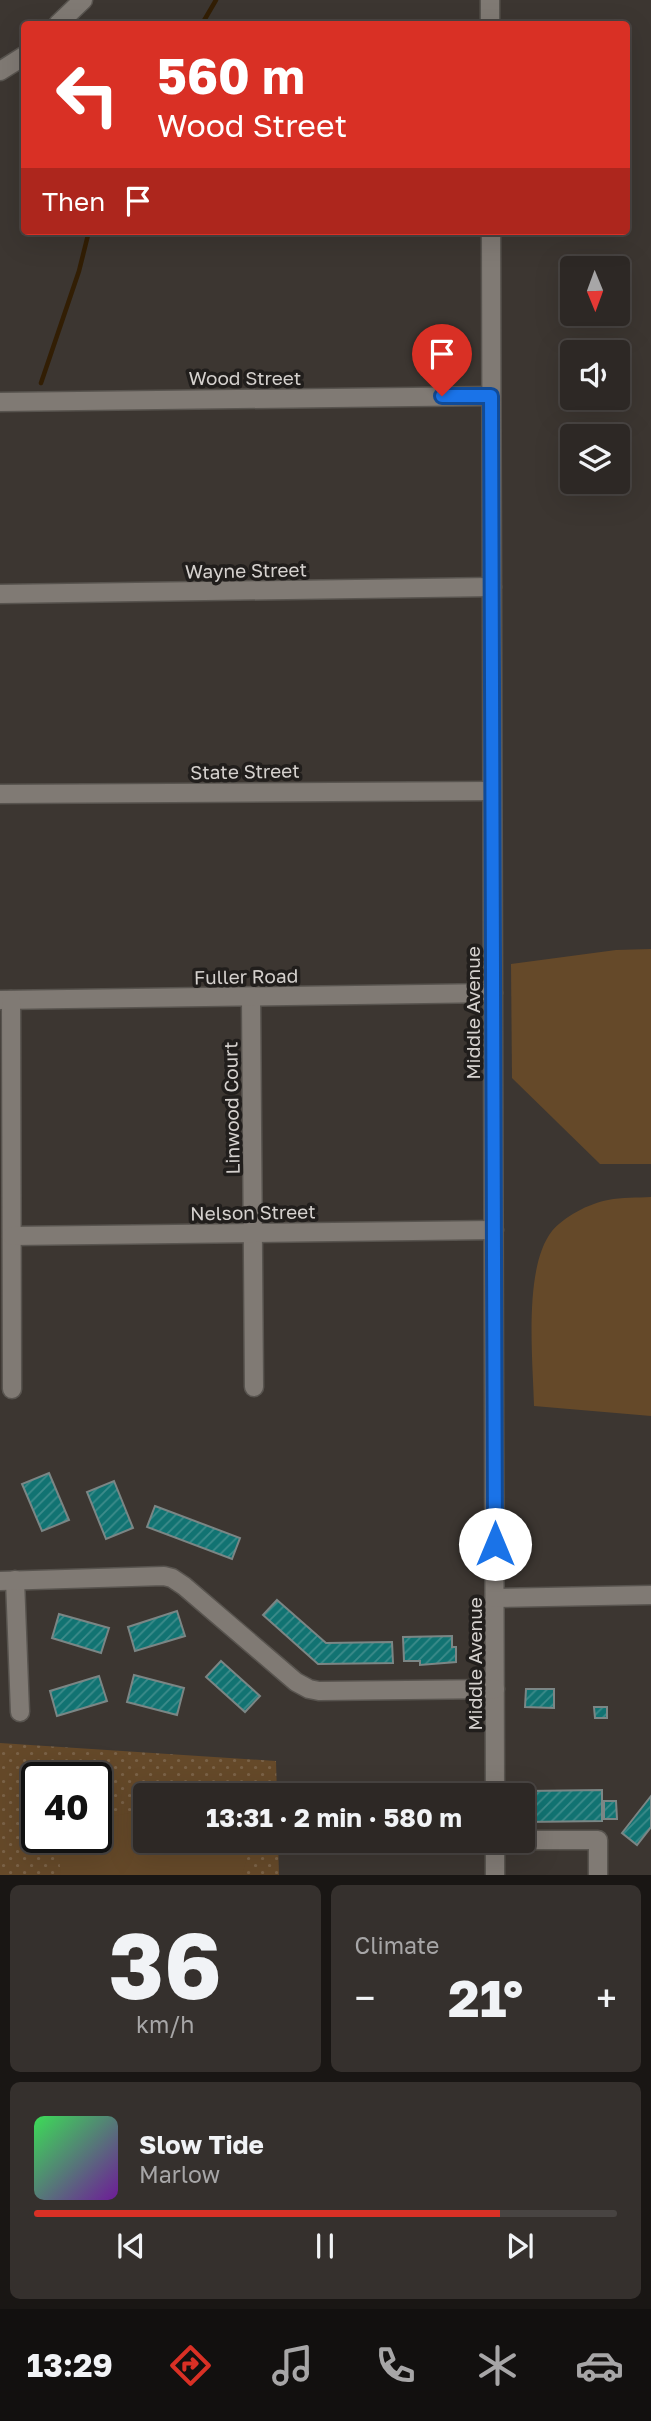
<!DOCTYPE html>
<html lang="en">
<head>
<meta charset="utf-8">
<style>
  body { margin:0; font-family:"Golos Text",sans-serif; background:#35302d; color:#f1f3f6; height:100vh; display:flex; flex-direction:column; font-size:26px; white-space:nowrap }
  * { box-sizing:border-box; margin:0 }
  p { font-size:23px; color:#a7a6a7 }
  .icon { flex:none; width:38px; height:38px; fill:none; stroke:currentColor; stroke-width:2; stroke-linecap:round; stroke-linejoin:round }
  .map { position:relative; height:1875px; overflow:hidden }
  .drawer { display:flex; flex-direction:column; gap:10px; padding:10px; background:#191614; flex:1 }
  .drawer>* { flex:none }
  .guide { position:absolute; left:21px; top:21px; width:609px; height:214px; border-radius:7px; box-shadow:0 7px 28px #0002,0 0 0 2px #484442; background:#d93025; color:#fff; overflow:hidden }
  .needle { width:46px; rotate:179deg }
  .fabs { position:absolute; left:560px; top:256px; display:grid; gap:14px }
  .fabs a { display:grid; place-items:center; width:70px; height:70px; border-radius:7px; background:#2d2825; box-shadow:0 7px 28px #0002,0 0 0 2px #484442; font-size:35px }
  .speed { position:absolute; left:21px; top:1762px; display:flex; gap:14px; font-size:35px; font-weight:700; text-align:center }
  .speed>* { display:grid; place-content:center; width:91px; height:91px; border-radius:50%; background:#2d2825; box-shadow:0 7px 28px #0002,0 0 0 2px #484442; line-height:1 }
  .speed .limit { border:4px solid #111; border-radius:10px; background:#fff; color:#111 }
  .pin { position:absolute; display:grid; place-items:center; width:60px; height:60px; color:#fff; margin:-72px -30px; border-radius:50% 50% 50% 0; rotate:-45deg; box-shadow:0 0 7px #0007 }
  .pin .icon { rotate:45deg }
  .me { position:absolute; width:77px; margin:-38px; rotate:0deg; stroke-linejoin:round; filter:drop-shadow(0 0 5px #0008) }
  .turn { display:flex; align-items:center; gap:24px; height:147px; padding:0 21px; font-size:32px }
  .turn .icon { width:91px; height:91px; stroke-width:2.5 }
  .turn b { display:block; font-size:49px; line-height:60px }
  .then { display:flex; align-items:center; height:66px; padding:0 21px; background:#0003; gap:14px; font-size:26px }
  .big { font-size:52px; font-weight:700; line-height:1.1 }
  .drawer .widget { flex:1; display:flex; flex-direction:column; justify-content:center; gap:10px; min-width:0; padding:0 24px; border-radius:10px; background:#35302d }
  .drawer .dial { align-items:center; gap:0 }
  .dial b { font-size:91px; line-height:1 }
  .song { display:flex; align-items:center; gap:21px }
  .cover { width:84px; height:84px; border-radius:10px; background:linear-gradient(135deg,hsl(130 70% 55%),hsl(280 70% 35%)) }
  .played { height:7px; border-radius:4px; background:linear-gradient(90deg,#d93025 80%,#484442 80%) }
  .keys { display:flex; justify-content:space-around; direction:ltr }
  .heat { display:flex; justify-content:space-between; align-items:center; font-size:38px; direction:ltr }
  .drawer .tiles { flex:1; display:grid; gap:10px; grid-template-columns:1fr 1fr }
  .widget:last-child { grid-column:span 2 }
  .trip { position:absolute; left:133px; top:1783px; width:402px; height:70px; border-radius:7px; background:#2d2825; box-shadow:0 7px 28px #0002,0 0 0 2px #484442; font-weight:700; line-height:70px; text-align:center }
  .menu { display:flex; height:112px; justify-content:space-around; align-items:center; background:#12100f; color:#a7a6a7 }
  .menu .icon { width:49px; height:49px }
  .menu .selected { color:#d93025 }
  .menu b { font-size:32px; color:#f1f3f6 }
  .map>svg:first-child { display:block }
</style>
</head>
<body>
<div class="map">
<svg width="651" height="1875" viewBox="0 0 651 1875">
  <defs>
    <pattern id="park-dots" width="8" height="8" patternUnits="userSpaceOnUse" patternTransform="scale(1.75)"><rect width="8" height="8" fill="#654929"/><path d="M2 2h.1M6 6h.1" fill="none" stroke="#7a6247" stroke-width="1.8" stroke-linecap="round"/></pattern>
    <pattern id="building-hatch" width="6" height="6" patternUnits="userSpaceOnUse" patternTransform="scale(1.75)"><rect width="6" height="6" fill="#117372"/><path d="M-1 1l2-2M0 6l6-6M5 7l2-2" fill="none" stroke="#3e8c8b"/></pattern>
  </defs>
  <rect width="100%" height="100%" fill="#3c3631"/>
  <!-- park -->
  <path fill="url(#park-dots)" fill-rule="evenodd" d="M0 1743 276 1761 277 1795 145 1796V1841H278L279 1875H0ZM37 1778H96V1838H37Z"/>
  <!-- pitch -->
  <g fill="#654929">
    <polygon points="651,949 651,1164 600,1164 512,1078 511,964 616,950"/>
    <path d="M651 1197V1416L534 1406C533 1360 523 1268 552 1231 565 1216 588 1204 608 1200 622 1197 637 1198 651 1197Z"/>
    <polygon points="142,1810 145,1811 145,1841 252,1841 242,1875 61,1875 59,1858 69,1838 96,1838 96,1820"/>
  </g>
  <g fill="none" stroke-linecap="round" stroke-linejoin="round">
    <!-- stream -->
    <g stroke="#321e04" stroke-width="4.5">
      <polyline points="202,24 216,0"/>
      <polyline points="41,383 79,271 89,231"/>
    </g>
  </g>
  <!-- building -->
  <g fill="url(#building-hatch)" stroke="#7b8685" stroke-width="2">
    <polygon points="49,1473 69,1520 42,1531 22,1484"/>
    <polygon points="114,1481 133,1528 106,1539 87,1492"/>
    <polygon points="155,1506 240,1538 232,1559 147,1527"/>
    <polygon points="277,1600 326,1643 392,1642 393,1663 318,1664 263,1615"/>
    <polygon points="177,1611 185,1636 135,1651 128,1627"/>
    <polygon points="59,1614 109,1628 101,1653 52,1638"/>
    <polygon points="452,1636 452,1647 456,1647 456,1662 420,1665 420,1661 404,1661 403,1637"/>
    <polygon points="221,1661 260,1696 245,1712 206,1677"/>
    <polygon points="134,1675 184,1688 177,1715 127,1702"/>
    <polygon points="99,1676 107,1701 57,1716 50,1691"/>
    <polygon points="526,1689 554,1689 554,1708 525,1707"/>
    <polygon points="594,1707 607,1707 607,1718 595,1718"/>
    <polygon points="602,1790 602,1821 526,1822 526,1791"/>
    <polygon points="651,1796 651,1827 637,1845 622,1833"/>
    <polygon points="604,1801 616,1801 617,1819 604,1819"/>
  </g>
  <g fill="none" stroke-linecap="round" stroke-linejoin="round">
    <!-- minor casing -->
    <g stroke="#58544f" stroke-width="21">
      <g id="minor">
        <polyline points="490,0 490,24"/>
        <polyline points="58,24 83,0"/>
        <polyline points="0,71 24,56"/>
        <polyline points="491,231 495,1796"/>
        <polyline points="0,402 491,396"/>
        <polyline points="0,594 492,587"/>
        <polyline points="0,794 491,791"/>
        <polyline points="251,997 254,1387"/>
        <polyline points="0,1000 493,993"/>
        <polyline points="11,1000 12,1389"/>
        <polyline points="12,1236 494,1230"/>
        <polyline points="15,1580 20,1712"/>
        <polyline points="0,1581 164,1576 172,1578 184,1586 296,1682 309,1689 319,1691 495,1689"/>
        <polyline points="495,1598 651,1595"/>
        <polyline points="523,1840 598,1840 598,1875"/>
        <polyline points="495,1875 495,1841"/>
      </g>
    </g>
    <!-- minor -->
    <use href="#minor" stroke="#807a74" stroke-width="18"/>
  </g>
  <g fill="none" stroke-linecap="round" stroke-linejoin="round">
    <!-- route casing -->
    <g stroke="#114b97" stroke-width="18">
      <polyline id="route" points="442,396 491,396 495,1544"/>
    </g>
    <!-- route -->
    <use href="#route" stroke="#1a73e8" stroke-width="12"/>
  </g>
  <g text-anchor="middle" dominant-baseline="central" stroke-width="7" stroke-linejoin="round" paint-order="stroke">
    <!-- street labels -->
    <g font-size="19" fill="#d5d1ce" stroke="#211e1c">
      <text x="245" y="377">Wood Street</text>
      <text transform="translate(246 570) rotate(-1)">Wayne Street</text>
      <text transform="translate(245 771) rotate(-1)">State Street</text>
      <text transform="translate(246 976) rotate(-1)">Fuller Road</text>
      <text transform="translate(472 1013) rotate(-90)">Middle Avenue</text>
      <text transform="translate(231 1108) rotate(-91)">Linwood Court</text>
      <text transform="translate(253 1212) rotate(-1)">Nelson Street</text>
      <text transform="translate(474 1664) rotate(-90)">Middle Avenue</text>
    </g>
  </g>
</svg>
<div class="fabs">
<a><svg class="needle" viewBox="-14 -14 28 28"><path d="M0-13l5 13h-10z" fill="#e53935"/><path d="M0 13l5-13h-10z" fill="#a7a6a7"/></svg></a>
<a><svg class="icon" aria-label="sound" viewBox="0 0 24 24"><path d="M4 9h4l5-4v14l-5-4H4zM17 9q2 3 0 6"/></svg></a>
<a><svg class="icon" aria-label="layers" viewBox="0 0 24 24"><path d="M12 4l9 5-9 5-9-5zM3 14l9 5 9-5"/></svg></a>
</div>
<div class="speed"><div class="limit">40</div></div>
<div class="pin" style="left:442px;top:396px;background:#d93025"><svg class="icon" aria-label="arrive" viewBox="0 0 24 24"><path d="M6 21V4h12l-3 4 3 4H6"/></svg></div>
<svg class="me" style="left:495px;top:1544px" viewBox="-20 -20 40 40"><circle r="19" fill="#fff"/><path d="M0-13L10 11 0 6-10 11z" fill="#1a73e8"/></svg>
<div class="trip">13:31 · 2 min · 580 m</div>
<div class="guide">
<div class="turn"><svg class="icon" aria-label="left" viewBox="0 0 24 24"><path d="M17 20v-9H6M10 6l-5 5 5 5"/></svg><div><b>560 m</b>Wood Street</div></div>
<div class="then">Then<svg class="icon" aria-label="arrive" viewBox="0 0 24 24"><path d="M6 21V4h12l-3 4 3 4H6"/></svg></div>
</div>
</div>
<section class="drawer">
<div class="tiles">
<div class="widget dial"><b>36</b><p>km/h</p></div>
<div class="widget"><p>Climate</p>
<div class="heat"><a>−</a><b class="big">21°</b><a>+</a></div>
</div>
<div class="widget">
<div class="song"><i class="cover"></i><div><b>Slow Tide</b><p>Marlow</p></div></div>
<div class="played"></div>
<div class="keys"><svg class="icon" aria-label="previous" viewBox="0 0 24 24"><path d="M18 5L8 12l10 7zM5 5v14"/></svg><svg class="icon" aria-label="pause" viewBox="0 0 24 24"><path d="M8 5v14M16 5v14"/></svg><svg class="icon" aria-label="next" viewBox="0 0 24 24"><path d="M6 5l10 7-10 7zM19 5v14"/></svg></div>
</div>
</div>
</section>
<nav class="menu">
<b>13:29</b>
<svg class="icon selected" aria-label="directions" viewBox="0 0 24 24"><path d="M12 3l9 9-9 9-9-9zM9 14v-3h6M13 9l2 2-2 2"/></svg>
<svg class="icon" aria-label="music" viewBox="0 0 24 24"><path d="M9 18V5l10-2v13"/><circle cx="6" cy="18" r="3"/><circle cx="16" cy="16" r="3"/></svg>
<svg class="icon" aria-label="phone" viewBox="0 0 24 24"><path d="M5 4h4l2 5-3 2q2 4 5 5l2-3 5 2v4C11 20 4 13 5 4z"/></svg>
<svg class="icon" aria-label="climate" viewBox="0 0 24 24"><path d="M12 3v18M4 7l16 10M4 17L20 7"/></svg>
<svg class="icon" aria-label="car" viewBox="0 0 24 24"><path d="M5 17H2v-5l4-1 3-4h7l3 4 3 1v5h-3M9 17h6M6 11h13"/><circle cx="7" cy="17" r="2"/><circle cx="17" cy="17" r="2"/></svg>
</nav>
</body>
</html>
